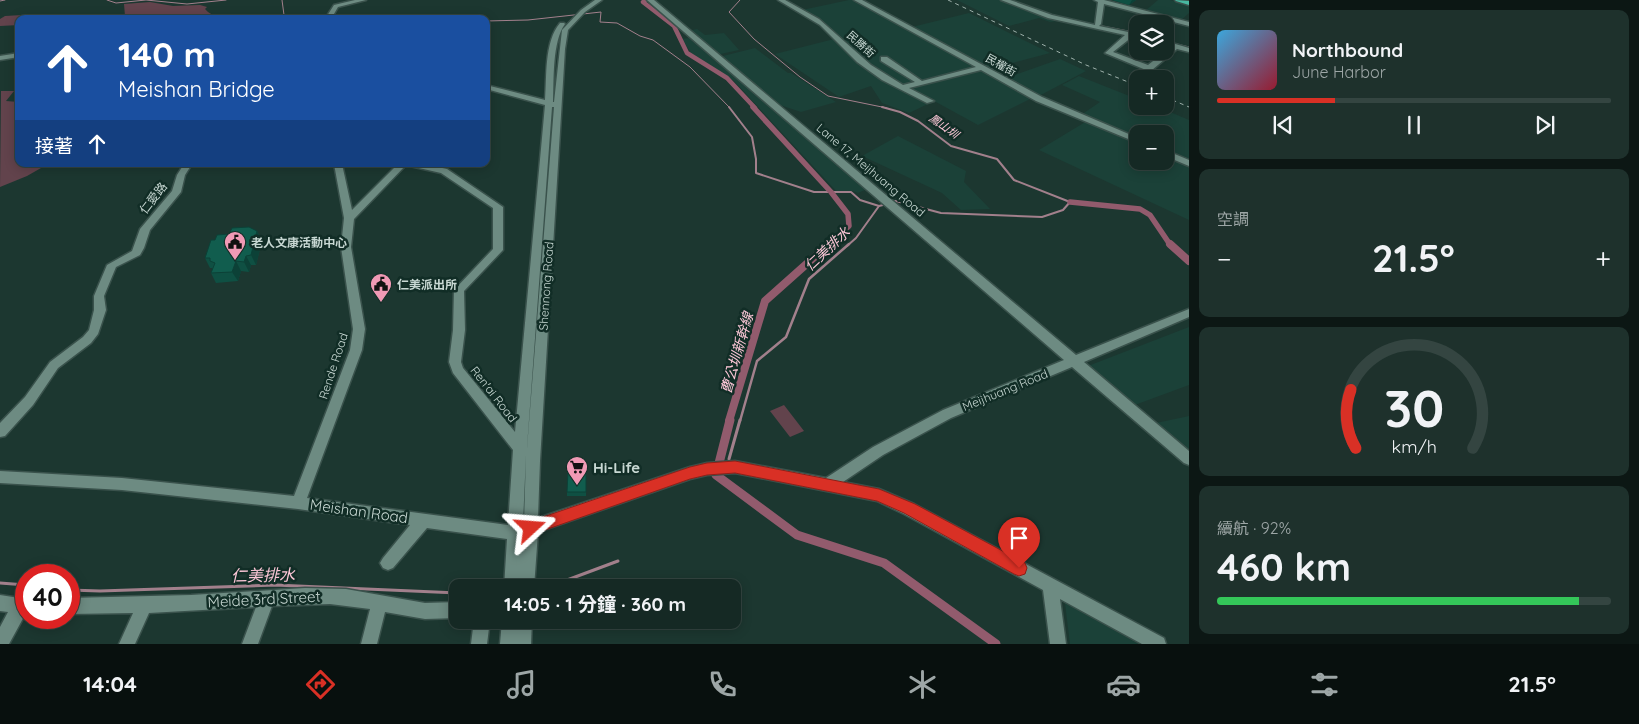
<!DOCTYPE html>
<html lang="zh-TW">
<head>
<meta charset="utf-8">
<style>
  body { margin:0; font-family:Quicksand,"Noto Sans TC",sans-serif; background:#1e312c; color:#f1f3f6; height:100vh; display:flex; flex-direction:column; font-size:19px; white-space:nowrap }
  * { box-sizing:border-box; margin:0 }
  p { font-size:16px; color:#9da6a6 }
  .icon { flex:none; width:28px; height:28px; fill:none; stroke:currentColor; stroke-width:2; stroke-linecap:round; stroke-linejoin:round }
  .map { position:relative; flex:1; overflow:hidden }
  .sheet { display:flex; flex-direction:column; gap:10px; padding:10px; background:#0c1714; width:450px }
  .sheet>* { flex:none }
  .top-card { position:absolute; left:15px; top:15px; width:475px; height:152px; border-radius:10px; box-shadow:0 2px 12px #0003,0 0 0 1px #344541; background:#1a4fa0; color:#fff; overflow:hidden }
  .buttons { position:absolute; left:1129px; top:15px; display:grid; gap:10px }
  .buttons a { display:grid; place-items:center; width:45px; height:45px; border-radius:10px; background:#152924; box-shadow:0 2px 12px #0003,0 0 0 1px #344541; font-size:25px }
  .speed { position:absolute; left:15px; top:564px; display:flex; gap:10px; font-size:25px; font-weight:700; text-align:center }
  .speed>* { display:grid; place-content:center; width:65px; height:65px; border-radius:50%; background:#152924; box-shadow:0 2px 12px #0003,0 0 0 1px #344541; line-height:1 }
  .speed .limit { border:8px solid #d22; background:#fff; color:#111 }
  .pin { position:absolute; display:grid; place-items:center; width:42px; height:42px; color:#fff; margin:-51px -21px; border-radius:50% 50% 50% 0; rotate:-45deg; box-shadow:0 0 5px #0007 }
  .pin .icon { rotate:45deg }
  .me { position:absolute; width:55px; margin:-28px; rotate:71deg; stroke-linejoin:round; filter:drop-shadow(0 0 4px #0008) }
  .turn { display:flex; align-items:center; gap:18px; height:105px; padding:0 20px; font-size:22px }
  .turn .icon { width:65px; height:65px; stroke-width:2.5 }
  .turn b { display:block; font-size:35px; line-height:42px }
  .then { display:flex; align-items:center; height:48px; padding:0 20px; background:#0003; gap:10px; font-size:19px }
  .big { font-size:38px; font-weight:700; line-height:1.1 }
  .sheet .tile { flex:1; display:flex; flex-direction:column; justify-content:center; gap:8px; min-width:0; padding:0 18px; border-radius:10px; background:#1e312c }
  .sheet .dial { align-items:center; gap:0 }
  .dial svg { height:130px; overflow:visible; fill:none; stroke:#344541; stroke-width:7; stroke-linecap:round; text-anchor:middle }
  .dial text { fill:#f1f3f6; stroke:none }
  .song { display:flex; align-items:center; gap:15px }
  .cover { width:60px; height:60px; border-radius:8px; background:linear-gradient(135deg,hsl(200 70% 55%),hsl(350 70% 35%)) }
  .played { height:5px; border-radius:2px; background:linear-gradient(90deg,#d93025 30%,#344541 30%) }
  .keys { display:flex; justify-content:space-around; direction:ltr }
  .heat { display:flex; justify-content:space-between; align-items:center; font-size:28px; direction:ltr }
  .charge { height:8px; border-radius:4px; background:linear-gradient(90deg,#34c759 92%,#344541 0) }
  .trip { position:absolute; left:449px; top:579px; width:292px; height:50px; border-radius:10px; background:#152924; box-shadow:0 2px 12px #0003,0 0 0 1px #344541; font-weight:700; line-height:50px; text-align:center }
  .menu { display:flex; height:80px; justify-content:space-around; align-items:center; background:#08100e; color:#9da6a6 }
  .menu .icon { width:35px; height:35px }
  .menu .current { color:#d93025 }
  .menu b { font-size:22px; color:#f1f3f6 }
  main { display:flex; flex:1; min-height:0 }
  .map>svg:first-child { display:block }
</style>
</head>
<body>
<main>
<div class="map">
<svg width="1189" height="644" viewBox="0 0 1189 644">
  <rect width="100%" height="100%" fill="#1c3730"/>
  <!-- built -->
  <g fill="#1b4138">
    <polygon points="849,0 854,0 977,67 902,86 869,64 857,55 847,42 836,36 826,25 802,10"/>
    <polygon points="957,0 1004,0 1063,20 1050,22 1039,18 1009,26"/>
    <polygon points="1158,0 1170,0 1189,5 1189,13 1180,21 1144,12"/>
    <polygon points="969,13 1050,53 990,69 912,27"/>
    <polygon points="697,29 705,35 724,33 739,50 716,55 689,31"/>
    <polygon points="689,38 867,189 858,193 853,191 838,193 734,81 691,53 682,39"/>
    <polygon points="834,39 869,69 904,92 928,104 909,113 882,103 871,86 839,97 775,54"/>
    <polygon points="755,48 788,73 791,73 836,102 801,112 774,103 719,57"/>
    <polygon points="1060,59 1086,71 1039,96 1006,78"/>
    <polygon points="981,71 1032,98 978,125 936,102 908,89"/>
    <polygon points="1079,76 1137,99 1138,106 1156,106 1189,120 1189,161 1165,150 1165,134 1138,134 1137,139 1081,115 1100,102 1062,85"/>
    <polygon points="1087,121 1137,143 1138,161 1165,161 1165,155 1189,165 1189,220 1039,150"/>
    <polygon points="898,136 966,171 964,182 990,209 961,210 942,193 862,156"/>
    <polygon points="1189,327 1189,385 1132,406 1088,366"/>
    <polygon points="1189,416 1189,452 1156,423"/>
    <polygon points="1065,603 1139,644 1070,644"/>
  </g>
  <!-- green -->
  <g fill="#62434c">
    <polygon points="150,2 173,6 200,5 207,7 205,9 208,12 219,19 151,19 143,14 125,16 124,4"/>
    <polygon points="39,14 33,19 19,19 19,25 0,26 0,19 5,16"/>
    <polygon points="1,91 14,91 6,101 19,102 19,164 48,164 27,176 0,187"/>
    <polygon points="784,405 804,431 790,437 770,411"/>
  </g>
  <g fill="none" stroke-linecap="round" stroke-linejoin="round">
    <!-- stream-far3 -->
    <g stroke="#a2808c" stroke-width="1">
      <polyline points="107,0 116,3 146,0 187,4 226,0"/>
      <polyline points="282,0 284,15 301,19"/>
      <polyline points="740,0 729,12 754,39 800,77 828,96 887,108"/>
      <polyline points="0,1 5,0"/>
      <polyline points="486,21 528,20 601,12 600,22 617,23 640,36 653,40 690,67 730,108"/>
      <polyline points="1082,22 1138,33"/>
      <polyline points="1165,41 1189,47"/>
    </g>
    <!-- stream-far2 -->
    <g stroke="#a2808c" stroke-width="2">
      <polyline points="729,107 752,137 756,159 756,173 814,192 851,192 860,200 879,206"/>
      <polyline points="882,107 900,112 918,121 951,146 997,159 1014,180 1070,202 1063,210 1042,217 941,213 896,201 892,202"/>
      <polyline points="847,246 856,238 879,206 887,204"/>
    </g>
    <!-- stream-far1 -->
    <polyline stroke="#a2808c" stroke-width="2.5" points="740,421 757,361 786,337 809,279 849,244"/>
    <!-- stream -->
    <g stroke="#a2808c" stroke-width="3">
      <polyline points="729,459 740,420"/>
      <polyline points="0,583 26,585"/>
      <polyline points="551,586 618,561"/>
      <polyline points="69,590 100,591 275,585 458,593"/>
    </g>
    <!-- canal-far3 -->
    <polyline stroke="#925b6d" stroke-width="4.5" points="646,0 643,2 674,26 687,53 727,78 755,108"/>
    <!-- canal-far2 -->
    <g stroke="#925b6d" stroke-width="5.5">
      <polyline points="753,107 831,192 848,214 849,226 827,246"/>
      <polyline points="1070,202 1140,209 1150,215 1171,246"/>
    </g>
    <!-- canal-far1 -->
    <g stroke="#925b6d" stroke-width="8">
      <polyline points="1170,244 1189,261"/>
      <polyline points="729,421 765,301 829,244"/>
    </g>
    <!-- canal -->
    <polyline stroke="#925b6d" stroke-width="9" points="730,420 716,475 797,535 884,563 996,644"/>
    <!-- minor casing -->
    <g stroke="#3a524c" stroke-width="3">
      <g id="minor">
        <polygon points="355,0 366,0 338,7 331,19 325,19 334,5"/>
        <path d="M595 0H602L585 12 568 30 565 49 540 461 538 518 690 467 707 463 735 461 826 478 873 447 943 410 1064 360 647 0H654L1076 355 1189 309V317L1084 362 1189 451V465L1184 463 1072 367 951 418 883 455 843 482 879 489 914 504 1164 638 1166 644H1142L1060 599 1066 644H1050L1043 590 904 514 877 501 735 473 707 475 690 479 538 532 534 588H504L507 539 427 528 393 568 388 570 383 568 380 563 383 558 410 525 298 509 122 490 0 483V471L122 478 294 496 350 350 353 329 341 247 344 218 334 164H342L352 210 398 164H407L354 219 351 247 365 329 362 350 307 498 508 525 513 450 453 373 449 362 453 330 454 290 493 249V208L441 173 410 166 409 164H424L447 169 503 207V250L464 291 465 330 461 362 463 368 515 432 545 105 486 89V85L545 100C547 76 544 42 560 23H564L565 24C552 42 554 80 553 102H554L562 30 581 10ZM552 107H554L527 448V447ZM526 455 524 523H523Z"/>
        <polygon points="778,0 785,0 819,19 871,65 903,85 915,82 881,61 881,57 887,57 922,81 976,67 854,0 862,0 1042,97 1138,138 1138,143 1036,101 981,70 909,88 934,101 927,103 882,80 857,62 820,25"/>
        <polygon points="1001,0 1010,0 1052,15 1095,25 1098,2 1094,0 1104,0 1189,22 1189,26 1104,4 1101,24 1099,26 1138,34 1138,38 1132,37 1113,52 1148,65 1171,47 1165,45 1165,41 1189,48 1189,52 1177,49 1152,70 1146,70 1105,53 1125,35 1048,18"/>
        <polygon points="19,53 19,57 0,60 0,56"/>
        <polygon points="1165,150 1189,160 1189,166 1165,156"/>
        <polygon points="184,164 192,164 185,175 181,192 150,230 144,248 140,255 116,267 104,296 106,310 98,334 91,343 58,368 33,405 5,436 0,437 0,423 25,397 50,362 83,337 89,330 94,310 94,296 107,265 132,251 140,229 172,191 177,175"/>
        <polygon points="305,588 346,589 425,603 458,602 458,618 425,619 385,612 377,644 361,644 370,609 330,604 272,606 258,644 242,644 256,607 149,613 135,644 119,644 133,613 69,614 69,598 191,595"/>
        <polygon points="0,595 26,599 26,613 9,644 0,644 0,627 8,612 0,611"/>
        <polygon points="474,620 490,620 487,644 471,644"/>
        <polygon points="502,620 532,620 531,644 500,644"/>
      </g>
    </g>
    <!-- major casing -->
    <g stroke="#3a524c" stroke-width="3">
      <polygon id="major" points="1175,0 1189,1 1189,5 1176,1"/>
    </g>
    <!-- minor -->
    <use href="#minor" fill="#6d8b82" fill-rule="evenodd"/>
    <!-- major -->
    <use href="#major" fill="#48b9a1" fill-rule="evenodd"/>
    <!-- rail -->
    <g stroke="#9eb1ab" stroke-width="1" stroke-dasharray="4 4" stroke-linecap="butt">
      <polyline points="948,0 1086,65 1138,86"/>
      <polyline points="1165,97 1189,107"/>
    </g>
  </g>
  <!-- wall -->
  <g fill="#0f5043">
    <polygon points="1112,0 1136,0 1129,5"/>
    <polygon points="257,231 262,241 256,265 251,265 249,272 241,271 238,281 216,283 211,273 213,268 210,268 205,258 215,240 229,234"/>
    <polygon points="586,472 586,496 567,496 567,492"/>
  </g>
  <!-- shaded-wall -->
  <g fill="#0c4137">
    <polygon points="1132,0 1136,0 1129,5"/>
    <polygon points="257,231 262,241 256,265 251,255"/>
    <polygon points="246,256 251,265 249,272 244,262"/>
    <polygon points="236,261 241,271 238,281 232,272"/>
  </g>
  <!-- building -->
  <g fill="#115d4e" stroke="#0c4137">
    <polygon points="249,227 257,231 251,255 246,256 244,262 236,261 232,272 211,273 215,263 210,261 210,258 205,258 211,240 215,240 217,235 229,234 232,228"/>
    <polygon points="568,471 586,472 586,492 567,492"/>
  </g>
  <!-- route -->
  <polygon fill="#d93025" stroke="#8d1f18" points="735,461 879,489 915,504 1025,563 1027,568 1025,574 1019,576 1014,574 904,513 877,501 735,473 707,475 690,479 531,535 526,533 524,528 526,523 531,521 690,467 707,463"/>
  <!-- icons -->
  <defs>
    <g id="civic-pin" transform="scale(1.125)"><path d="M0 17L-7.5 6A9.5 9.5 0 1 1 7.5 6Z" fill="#f09ab5" stroke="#112d26"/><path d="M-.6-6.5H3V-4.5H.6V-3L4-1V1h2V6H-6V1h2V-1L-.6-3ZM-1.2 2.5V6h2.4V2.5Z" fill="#111"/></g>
    <g id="supermarket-pin" transform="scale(1.125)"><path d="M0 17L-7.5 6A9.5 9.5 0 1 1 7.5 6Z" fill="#f09ab5" stroke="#112d26"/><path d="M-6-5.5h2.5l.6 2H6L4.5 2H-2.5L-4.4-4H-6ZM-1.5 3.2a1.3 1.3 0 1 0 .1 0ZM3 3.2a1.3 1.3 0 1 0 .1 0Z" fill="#111"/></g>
  </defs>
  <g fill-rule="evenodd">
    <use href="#civic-pin" x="235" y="242"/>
    <use href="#civic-pin" x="381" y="284"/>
    <use href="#supermarket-pin" x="577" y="467"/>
  </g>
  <g text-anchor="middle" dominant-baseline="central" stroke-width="5" stroke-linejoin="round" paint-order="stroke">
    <!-- far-street labels -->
    <g font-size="11" fill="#c8d8d3" stroke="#112d26">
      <text transform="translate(861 44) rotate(42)">民勝街</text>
      <text transform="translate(1001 65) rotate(29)">民權街</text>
    </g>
    <!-- far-water labels -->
    <g font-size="11" font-style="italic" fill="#fcc7d7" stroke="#112d26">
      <text transform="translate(944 126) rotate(35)">鳳山圳</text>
    </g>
    <!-- street labels -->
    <g font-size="12" fill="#c8d8d3" stroke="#112d26">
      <text transform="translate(871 170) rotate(40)">Lane 17, Meijhuang Road</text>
      <text transform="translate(153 198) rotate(-52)">仁愛路</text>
      <text transform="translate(546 286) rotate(-86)">Shennong Road</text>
      <text transform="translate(333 366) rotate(-72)">Rende Road</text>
      <text transform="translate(1005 390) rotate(-22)">Meijhuang Road</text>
      <text transform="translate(494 394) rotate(52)">Ren'ai Road</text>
    </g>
    <!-- poi labels -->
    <g font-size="12" font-weight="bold" fill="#c8d8d3" stroke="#112d26" text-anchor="start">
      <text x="251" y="242">老人文康活動中心</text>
      <text x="397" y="284">仁美派出所</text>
    </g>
    <!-- water labels -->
    <g font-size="14" font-style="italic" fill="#fcc7d7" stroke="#112d26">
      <text transform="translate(827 249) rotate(-43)">仁美排水</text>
      <text transform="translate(737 353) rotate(-74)">曹公圳新幹線</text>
    </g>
    <!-- near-poi labels -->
    <g font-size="15" font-weight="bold" fill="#c8d8d3" stroke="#112d26" text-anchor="start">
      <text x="593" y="467">Hi-Life</text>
    </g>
    <!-- near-street labels -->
    <g font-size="15" fill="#c8d8d3" stroke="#112d26">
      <text transform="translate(359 511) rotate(8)">Meishan Road</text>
      <text transform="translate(264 599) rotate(-3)">Meide 3rd Street</text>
    </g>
    <!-- near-water labels -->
    <g font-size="16" font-style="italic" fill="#fcc7d7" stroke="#112d26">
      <text transform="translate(263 575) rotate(-1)">仁美排水</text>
    </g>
  </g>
</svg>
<div class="buttons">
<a><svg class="icon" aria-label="layers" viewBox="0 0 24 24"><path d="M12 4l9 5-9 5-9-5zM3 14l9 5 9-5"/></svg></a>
<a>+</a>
<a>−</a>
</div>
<div class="speed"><div class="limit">40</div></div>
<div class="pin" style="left:1019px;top:568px;background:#d93025"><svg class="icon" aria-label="arrive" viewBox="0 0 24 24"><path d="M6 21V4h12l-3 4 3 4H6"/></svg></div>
<svg class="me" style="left:531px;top:528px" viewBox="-20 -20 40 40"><path d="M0-17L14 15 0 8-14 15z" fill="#d93025" stroke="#fff" stroke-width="4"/></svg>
<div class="trip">14:05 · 1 分鐘 · 360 m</div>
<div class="top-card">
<div class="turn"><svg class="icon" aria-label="ahead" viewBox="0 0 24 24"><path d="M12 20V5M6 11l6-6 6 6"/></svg><div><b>140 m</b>Meishan Bridge</div></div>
<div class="then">接著<svg class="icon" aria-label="ahead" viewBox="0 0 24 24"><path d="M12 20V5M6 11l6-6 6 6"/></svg></div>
</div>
</div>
<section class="sheet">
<div class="tile">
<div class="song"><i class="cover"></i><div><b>Northbound</b><p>June Harbor</p></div></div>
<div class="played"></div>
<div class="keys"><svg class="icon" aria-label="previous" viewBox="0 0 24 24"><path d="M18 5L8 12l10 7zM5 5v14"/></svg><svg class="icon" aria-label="pause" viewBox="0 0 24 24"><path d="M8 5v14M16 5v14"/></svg><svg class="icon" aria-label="next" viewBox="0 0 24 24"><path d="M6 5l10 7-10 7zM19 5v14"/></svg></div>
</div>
<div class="tile"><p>空調</p>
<div class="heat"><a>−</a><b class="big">21.5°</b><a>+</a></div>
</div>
<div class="tile dial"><svg viewBox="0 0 100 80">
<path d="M14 69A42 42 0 1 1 86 69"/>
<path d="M14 69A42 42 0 0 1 11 33" stroke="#d93025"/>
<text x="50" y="56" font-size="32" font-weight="700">30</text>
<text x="50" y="72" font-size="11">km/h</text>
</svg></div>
<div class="tile"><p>續航 · 92%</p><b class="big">460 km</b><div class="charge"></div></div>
</section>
</main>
<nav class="menu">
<b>14:04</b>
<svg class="icon current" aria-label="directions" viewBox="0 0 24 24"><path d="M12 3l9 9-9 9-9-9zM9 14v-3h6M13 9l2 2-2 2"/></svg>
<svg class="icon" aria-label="music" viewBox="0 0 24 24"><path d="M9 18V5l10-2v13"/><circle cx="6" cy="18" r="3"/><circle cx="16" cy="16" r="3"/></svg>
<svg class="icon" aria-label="phone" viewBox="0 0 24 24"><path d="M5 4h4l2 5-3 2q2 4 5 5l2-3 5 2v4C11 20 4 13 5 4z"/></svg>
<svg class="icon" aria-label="climate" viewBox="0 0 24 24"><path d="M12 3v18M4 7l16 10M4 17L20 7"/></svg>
<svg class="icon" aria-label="car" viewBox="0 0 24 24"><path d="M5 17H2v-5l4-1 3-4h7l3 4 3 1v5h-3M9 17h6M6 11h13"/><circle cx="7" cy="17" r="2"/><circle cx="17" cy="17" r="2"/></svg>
<svg class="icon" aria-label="filters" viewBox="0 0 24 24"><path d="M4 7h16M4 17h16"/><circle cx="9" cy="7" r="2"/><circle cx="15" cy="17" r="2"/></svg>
<b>21.5°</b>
</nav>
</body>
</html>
